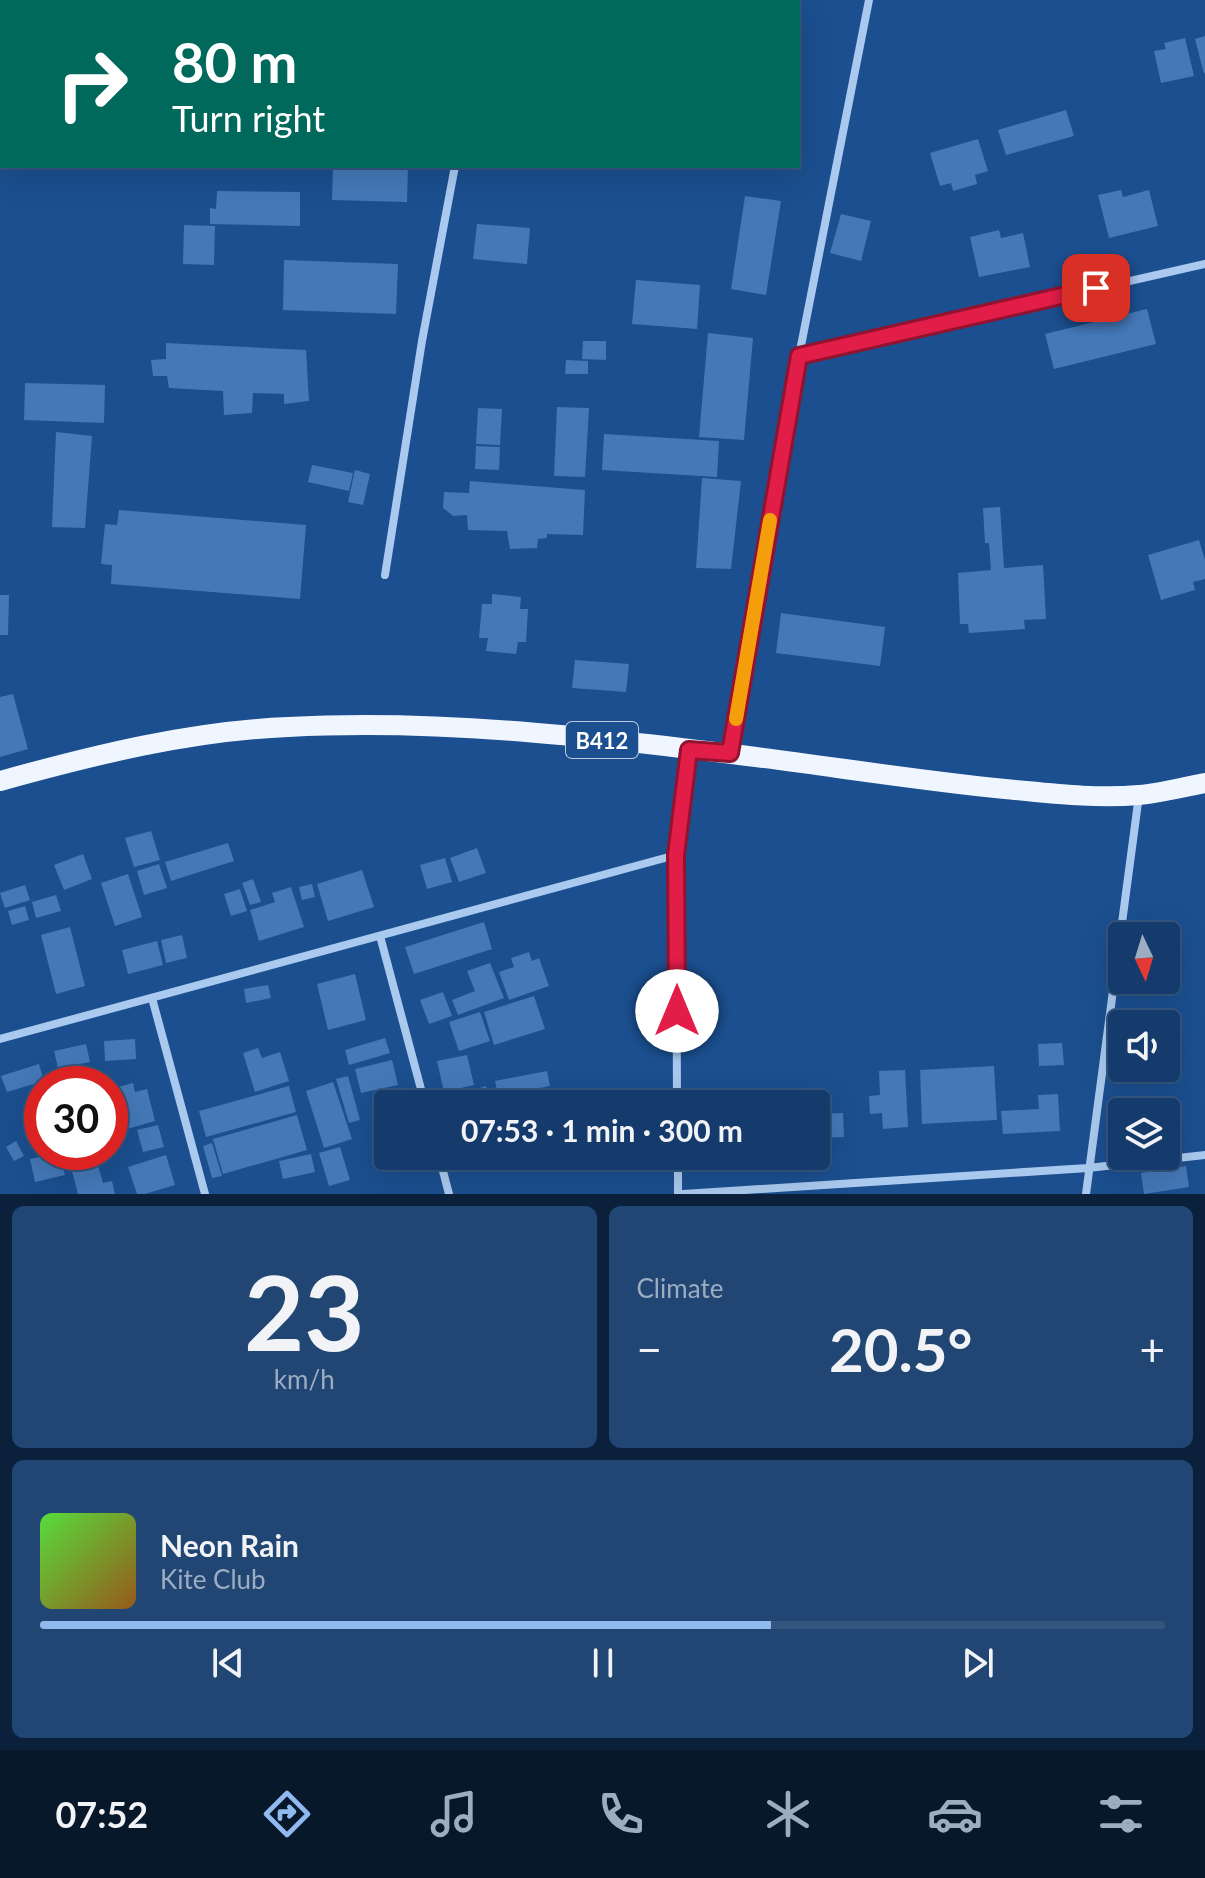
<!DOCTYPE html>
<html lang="en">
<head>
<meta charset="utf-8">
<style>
  body { margin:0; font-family:Lato,sans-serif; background:#214673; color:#f1f3f6; height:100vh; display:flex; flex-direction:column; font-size:30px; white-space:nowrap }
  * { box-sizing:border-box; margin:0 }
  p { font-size:26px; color:#9dadc1 }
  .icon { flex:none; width:44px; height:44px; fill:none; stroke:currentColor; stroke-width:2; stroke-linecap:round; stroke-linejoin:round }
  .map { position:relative; height:1194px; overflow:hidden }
  .drawer { display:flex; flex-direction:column; gap:12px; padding:12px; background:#0b203b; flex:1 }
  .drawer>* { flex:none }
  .top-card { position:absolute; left:0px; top:0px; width:800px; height:168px; box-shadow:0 8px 32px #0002,0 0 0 2px #33557e; background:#00695c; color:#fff; overflow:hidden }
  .needle { width:52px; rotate:176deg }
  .fabs { position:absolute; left:1108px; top:922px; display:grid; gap:16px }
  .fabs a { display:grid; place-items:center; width:72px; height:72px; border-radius:8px; background:#143b6b; box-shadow:0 8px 32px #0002,0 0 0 2px #33557e; font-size:40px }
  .speed { position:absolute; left:24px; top:1066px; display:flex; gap:16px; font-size:40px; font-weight:700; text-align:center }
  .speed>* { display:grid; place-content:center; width:104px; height:104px; border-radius:50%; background:#143b6b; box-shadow:0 8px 32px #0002,0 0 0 2px #33557e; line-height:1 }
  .speed .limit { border:12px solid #d22; background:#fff; color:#111 }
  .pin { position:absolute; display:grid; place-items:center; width:68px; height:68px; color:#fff; margin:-34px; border-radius:16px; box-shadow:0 4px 12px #0006 }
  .me { position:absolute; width:88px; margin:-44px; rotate:0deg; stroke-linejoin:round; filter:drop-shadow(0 0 6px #0008) }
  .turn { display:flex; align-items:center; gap:28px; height:168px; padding:0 40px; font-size:36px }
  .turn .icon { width:104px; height:104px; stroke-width:2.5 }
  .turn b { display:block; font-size:56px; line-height:68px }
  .big { font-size:60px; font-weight:700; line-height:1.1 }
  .drawer .card { flex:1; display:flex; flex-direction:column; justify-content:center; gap:12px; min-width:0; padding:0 28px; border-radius:12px; background:#214673 }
  .drawer .dial { align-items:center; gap:0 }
  .dial b { font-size:104px; line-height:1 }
  .song { display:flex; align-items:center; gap:24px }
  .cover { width:96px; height:96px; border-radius:12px; background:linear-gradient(135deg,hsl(110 70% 55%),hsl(30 70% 35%)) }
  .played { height:8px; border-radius:4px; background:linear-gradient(90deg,#90b9f0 65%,#33557e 65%) }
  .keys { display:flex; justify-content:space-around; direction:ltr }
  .heat { display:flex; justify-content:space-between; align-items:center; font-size:44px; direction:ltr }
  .drawer .tiles { flex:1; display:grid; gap:12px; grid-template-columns:1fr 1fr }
  .card:last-child { grid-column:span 2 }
  .trip { position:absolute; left:374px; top:1090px; width:456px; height:80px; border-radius:8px; background:#143b6b; box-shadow:0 8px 32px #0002,0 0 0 2px #33557e; font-weight:700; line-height:80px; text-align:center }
  .menu { display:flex; height:128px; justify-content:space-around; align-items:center; background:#08182b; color:#9dadc1 }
  .menu .icon { width:56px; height:56px }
  .menu .current { color:#90b9f0 }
  .menu b { font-size:36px; color:#f1f3f6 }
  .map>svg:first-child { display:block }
</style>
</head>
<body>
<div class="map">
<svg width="1205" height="1194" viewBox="0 0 1205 1194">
  <rect width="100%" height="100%" fill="#1b4f8f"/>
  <!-- building -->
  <g fill="#4478b7">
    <polygon points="1205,36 1205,73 1204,74 1195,39"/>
    <polygon points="1185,38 1194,76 1161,83 1154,51 1166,49 1164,43"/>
    <polygon points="1066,110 1074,136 1006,155 998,130"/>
    <polygon points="978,139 988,171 975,175 977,184 953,191 951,183 940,186 930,153"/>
    <polygon points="333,166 408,166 407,202 332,200"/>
    <polygon points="1121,190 1123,197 1149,190 1158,226 1109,238 1098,195"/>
    <polygon points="217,191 300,192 300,226 210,224 210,208 216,209"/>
    <polygon points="745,196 781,201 766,295 731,289"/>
    <polygon points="841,214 871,221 861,261 830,253"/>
    <polygon points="477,224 530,228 527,264 473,259"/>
    <polygon points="184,225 215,226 214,265 183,264"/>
    <polygon points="999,230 1001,238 1023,233 1030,267 979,277 970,237"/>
    <polygon points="284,260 398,264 396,314 283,310"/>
    <polygon points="636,280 700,285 697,329 632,324"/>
    <polygon points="1147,309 1156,344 1054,369 1045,334"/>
    <polygon points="708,333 753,338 744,440 699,437"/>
    <polygon points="583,341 606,341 606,360 582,359"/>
    <polygon points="166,343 306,350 309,401 284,404 284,394 253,393 252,413 224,415 223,391 169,388 167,376 153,376 151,360 166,359"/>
    <polygon points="566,360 588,361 588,374 565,374"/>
    <polygon points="25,383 105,385 104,423 24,420"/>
    <polygon points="557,407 589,408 585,477 554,476"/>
    <polygon points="478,408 502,409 500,445 476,444"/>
    <polygon points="56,432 92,436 85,528 52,527"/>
    <polygon points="604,434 719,441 717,477 602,470"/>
    <polygon points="476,446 500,447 499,470 475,469"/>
    <polygon points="312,465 353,473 349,491 308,482"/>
    <polygon points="355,470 370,474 363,505 348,502"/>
    <polygon points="702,478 741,481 731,569 696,568"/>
    <polygon points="470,481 585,490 583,535 547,534 547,538 538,539 537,548 510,549 507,531 468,530 467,515 453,516 443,508 444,492 469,493"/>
    <polygon points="1000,507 1004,568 1043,565 1046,619 1024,620 1025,629 969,633 968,624 960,624 958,573 991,570 989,543 985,543 983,508"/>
    <polygon points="119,510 306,525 300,599 111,584 112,565 101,564 105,524 117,525"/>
    <polygon points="1199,540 1205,560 1205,579 1193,582 1195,590 1161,600 1148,555"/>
    <polygon points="492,594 521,597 520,609 528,609 526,642 518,642 516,654 486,651 488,638 479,638 482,604 492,604"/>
    <polygon points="0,595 9,595 8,635 0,635"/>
    <polygon points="781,613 885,627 880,666 776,653"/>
    <polygon points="575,660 629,664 626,692 572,688"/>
    <polygon points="13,694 28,749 0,757 0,697"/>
    <polygon points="151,831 160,860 134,867 125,838"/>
    <polygon points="228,843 234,861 171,881 165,862"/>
    <polygon points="477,848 486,873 459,882 450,858"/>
    <polygon points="83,854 92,879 64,890 54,865"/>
    <polygon points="445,858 452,882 427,889 420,865"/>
    <polygon points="159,864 167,888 144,895 137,871"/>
    <polygon points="362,870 374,907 328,921 317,884"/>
    <polygon points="128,874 142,917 115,926 101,883"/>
    <polygon points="253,879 261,902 250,905 242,883"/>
    <polygon points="312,884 315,897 302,900 299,887"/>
    <polygon points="25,885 30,900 5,908 0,893"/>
    <polygon points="291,887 304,927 259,941 250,910 275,902 272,893"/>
    <polygon points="240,889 247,911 231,916 224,894"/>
    <polygon points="56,895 61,911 36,918 32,902"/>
    <polygon points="25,906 29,920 12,925 8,911"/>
    <polygon points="484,922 492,949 414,974 405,947"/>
    <polygon points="70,927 85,986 56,994 41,935"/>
    <polygon points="182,935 187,958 166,963 161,940"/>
    <polygon points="157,941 163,965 128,974 122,950"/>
    <polygon points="529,952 532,961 539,958 549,986 509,1000 499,972 514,967 511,958"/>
    <polygon points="490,963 504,998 458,1015 452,1000 475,991 467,971"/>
    <polygon points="355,974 366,1020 328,1030 317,984"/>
    <polygon points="268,985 271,998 246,1003 244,989"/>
    <polygon points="443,992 452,1016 429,1024 420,1000"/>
    <polygon points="534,996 545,1029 494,1045 484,1012"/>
    <polygon points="480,1012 490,1041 459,1051 449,1022"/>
    <polygon points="385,1038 390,1053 349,1065 345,1050"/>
    <polygon points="135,1039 136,1059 105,1061 104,1041"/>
    <polygon points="1062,1043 1064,1065 1039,1066 1038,1044"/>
    <polygon points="86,1044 90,1062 58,1068 54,1051"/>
    <polygon points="258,1048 262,1058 280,1052 289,1081 255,1092 243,1053"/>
    <polygon points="467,1055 474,1085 444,1092 437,1061"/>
    <polygon points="392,1060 398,1085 361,1093 355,1069"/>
    <polygon points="39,1064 44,1081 7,1092 1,1076"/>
    <polygon points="994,1066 997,1120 922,1124 920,1070"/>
    <polygon points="905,1070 908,1127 883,1129 882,1113 870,1114 869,1096 880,1095 879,1071"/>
    <polygon points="547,1071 550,1086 498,1096 495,1081"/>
    <polygon points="348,1076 360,1120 349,1123 336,1079"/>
    <polygon points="333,1082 352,1139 324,1148 306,1091"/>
    <polygon points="133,1083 135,1092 147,1089 155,1121 120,1131 110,1089"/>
    <polygon points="289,1086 296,1112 206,1137 199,1111"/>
    <polygon points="486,1086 491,1104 454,1104 452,1097"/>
    <polygon points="1058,1094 1060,1131 1003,1134 1001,1111 1039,1109 1038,1095"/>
    <polygon points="843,1113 844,1137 816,1138 816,1114"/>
    <polygon points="297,1115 307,1150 223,1174 213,1139"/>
    <polygon points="158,1125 164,1147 143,1152 137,1130"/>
    <polygon points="16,1141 24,1156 14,1161 6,1147"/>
    <polygon points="212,1143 222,1176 212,1178 203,1146"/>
    <polygon points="340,1147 350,1180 329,1186 319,1153"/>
    <polygon points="67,1152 94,1152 103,1183 112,1181 115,1194 78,1194"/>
    <polygon points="59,1153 65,1175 35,1182 30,1159"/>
    <polygon points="311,1154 315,1172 283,1179 279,1161"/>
    <polygon points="166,1155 175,1185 145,1194 137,1194 128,1167"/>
    <polygon points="486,1156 514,1156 516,1163 490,1170"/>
    <polygon points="1186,1166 1189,1187 1144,1194 1141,1173"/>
  </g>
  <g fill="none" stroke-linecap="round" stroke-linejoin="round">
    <!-- street -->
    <g stroke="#a9c9ee" stroke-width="8">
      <polyline points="485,2 485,0"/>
      <polyline points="799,356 1205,264"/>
      <polyline points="385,575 422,341 455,166"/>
      <polyline points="730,753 799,356 869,0"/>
      <polyline points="380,936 425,1104"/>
      <polyline points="152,998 205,1194"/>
      <polyline points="0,1039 676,855"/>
      <polyline points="677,1104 676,855 689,750"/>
      <polyline points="439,1156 449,1194"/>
      <polyline points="678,1156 678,1194"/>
      <polyline points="683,1194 1088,1168 1205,1155"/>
      <polyline points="1086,1194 1139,795"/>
    </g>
    <!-- primary -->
    <path stroke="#f0f6ff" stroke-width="20" d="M0 781C94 755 190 731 288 727 436 719 585 736 732 754 823 765 914 780 1005 789 1049 793 1094 799 1139 795 1161 793 1183 787 1205 783"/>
  </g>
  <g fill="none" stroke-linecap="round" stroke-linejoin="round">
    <!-- route casing -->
    <g stroke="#92132f" stroke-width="20">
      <polyline id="route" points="677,1011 676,855 689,750 730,753 799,356 1096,288"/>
    </g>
    <!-- route -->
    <use href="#route" stroke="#e11d48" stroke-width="14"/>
    <!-- slow -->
    <polyline stroke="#f59e0b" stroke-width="14" points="736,719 770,520"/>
  </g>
  <g text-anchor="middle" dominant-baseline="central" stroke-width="6" stroke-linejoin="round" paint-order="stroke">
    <!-- shield labels -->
    <rect fill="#1b4f8f" stroke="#bbcadd" stroke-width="2" x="566" y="722" width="72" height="36" rx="6"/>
    <g font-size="22" font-weight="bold" fill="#fff">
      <text x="602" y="740">B412</text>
    </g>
  </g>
</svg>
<div class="fabs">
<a><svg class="needle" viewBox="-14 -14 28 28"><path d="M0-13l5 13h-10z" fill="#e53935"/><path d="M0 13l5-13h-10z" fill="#9dadc1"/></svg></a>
<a><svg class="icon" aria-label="sound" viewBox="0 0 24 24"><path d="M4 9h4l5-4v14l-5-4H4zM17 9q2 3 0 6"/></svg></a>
<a><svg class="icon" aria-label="layers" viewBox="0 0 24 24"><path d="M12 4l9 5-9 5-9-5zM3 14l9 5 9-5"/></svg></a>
</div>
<div class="speed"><div class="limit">30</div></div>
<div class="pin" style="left:1096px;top:288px;background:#d93025"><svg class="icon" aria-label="arrive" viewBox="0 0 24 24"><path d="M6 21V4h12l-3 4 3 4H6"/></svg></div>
<svg class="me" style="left:677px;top:1011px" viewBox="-20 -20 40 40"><circle r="19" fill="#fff"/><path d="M0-13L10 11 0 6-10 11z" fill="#e11d48"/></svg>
<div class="trip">07:53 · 1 min · 300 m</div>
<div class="top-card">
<div class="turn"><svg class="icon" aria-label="right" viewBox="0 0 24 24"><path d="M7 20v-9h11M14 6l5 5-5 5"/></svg><div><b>80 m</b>Turn right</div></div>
</div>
</div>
<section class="drawer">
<div class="tiles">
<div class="card dial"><b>23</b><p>km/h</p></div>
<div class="card"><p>Climate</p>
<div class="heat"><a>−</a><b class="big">20.5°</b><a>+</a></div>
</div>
<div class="card">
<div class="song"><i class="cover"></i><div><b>Neon Rain</b><p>Kite Club</p></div></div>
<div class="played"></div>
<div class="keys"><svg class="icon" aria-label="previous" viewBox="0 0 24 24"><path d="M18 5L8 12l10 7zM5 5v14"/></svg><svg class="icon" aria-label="pause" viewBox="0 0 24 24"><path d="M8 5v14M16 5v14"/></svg><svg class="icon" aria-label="next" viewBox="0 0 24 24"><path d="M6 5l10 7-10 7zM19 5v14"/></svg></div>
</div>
</div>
</section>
<nav class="menu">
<b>07:52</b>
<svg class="icon current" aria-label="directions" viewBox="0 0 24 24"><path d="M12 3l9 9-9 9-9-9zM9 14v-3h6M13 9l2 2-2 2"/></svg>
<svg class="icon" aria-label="music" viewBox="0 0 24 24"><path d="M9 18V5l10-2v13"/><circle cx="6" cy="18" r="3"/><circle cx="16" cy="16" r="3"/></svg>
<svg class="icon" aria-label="phone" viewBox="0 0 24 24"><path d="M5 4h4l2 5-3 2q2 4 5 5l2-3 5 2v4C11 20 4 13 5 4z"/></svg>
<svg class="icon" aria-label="climate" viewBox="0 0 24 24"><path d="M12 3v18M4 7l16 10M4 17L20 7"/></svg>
<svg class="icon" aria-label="car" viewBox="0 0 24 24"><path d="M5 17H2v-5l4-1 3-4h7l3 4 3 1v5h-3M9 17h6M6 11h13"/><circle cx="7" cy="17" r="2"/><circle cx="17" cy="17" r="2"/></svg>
<svg class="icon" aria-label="filters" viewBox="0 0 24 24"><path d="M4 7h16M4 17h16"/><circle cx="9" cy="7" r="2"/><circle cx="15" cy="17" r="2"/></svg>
</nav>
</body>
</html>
